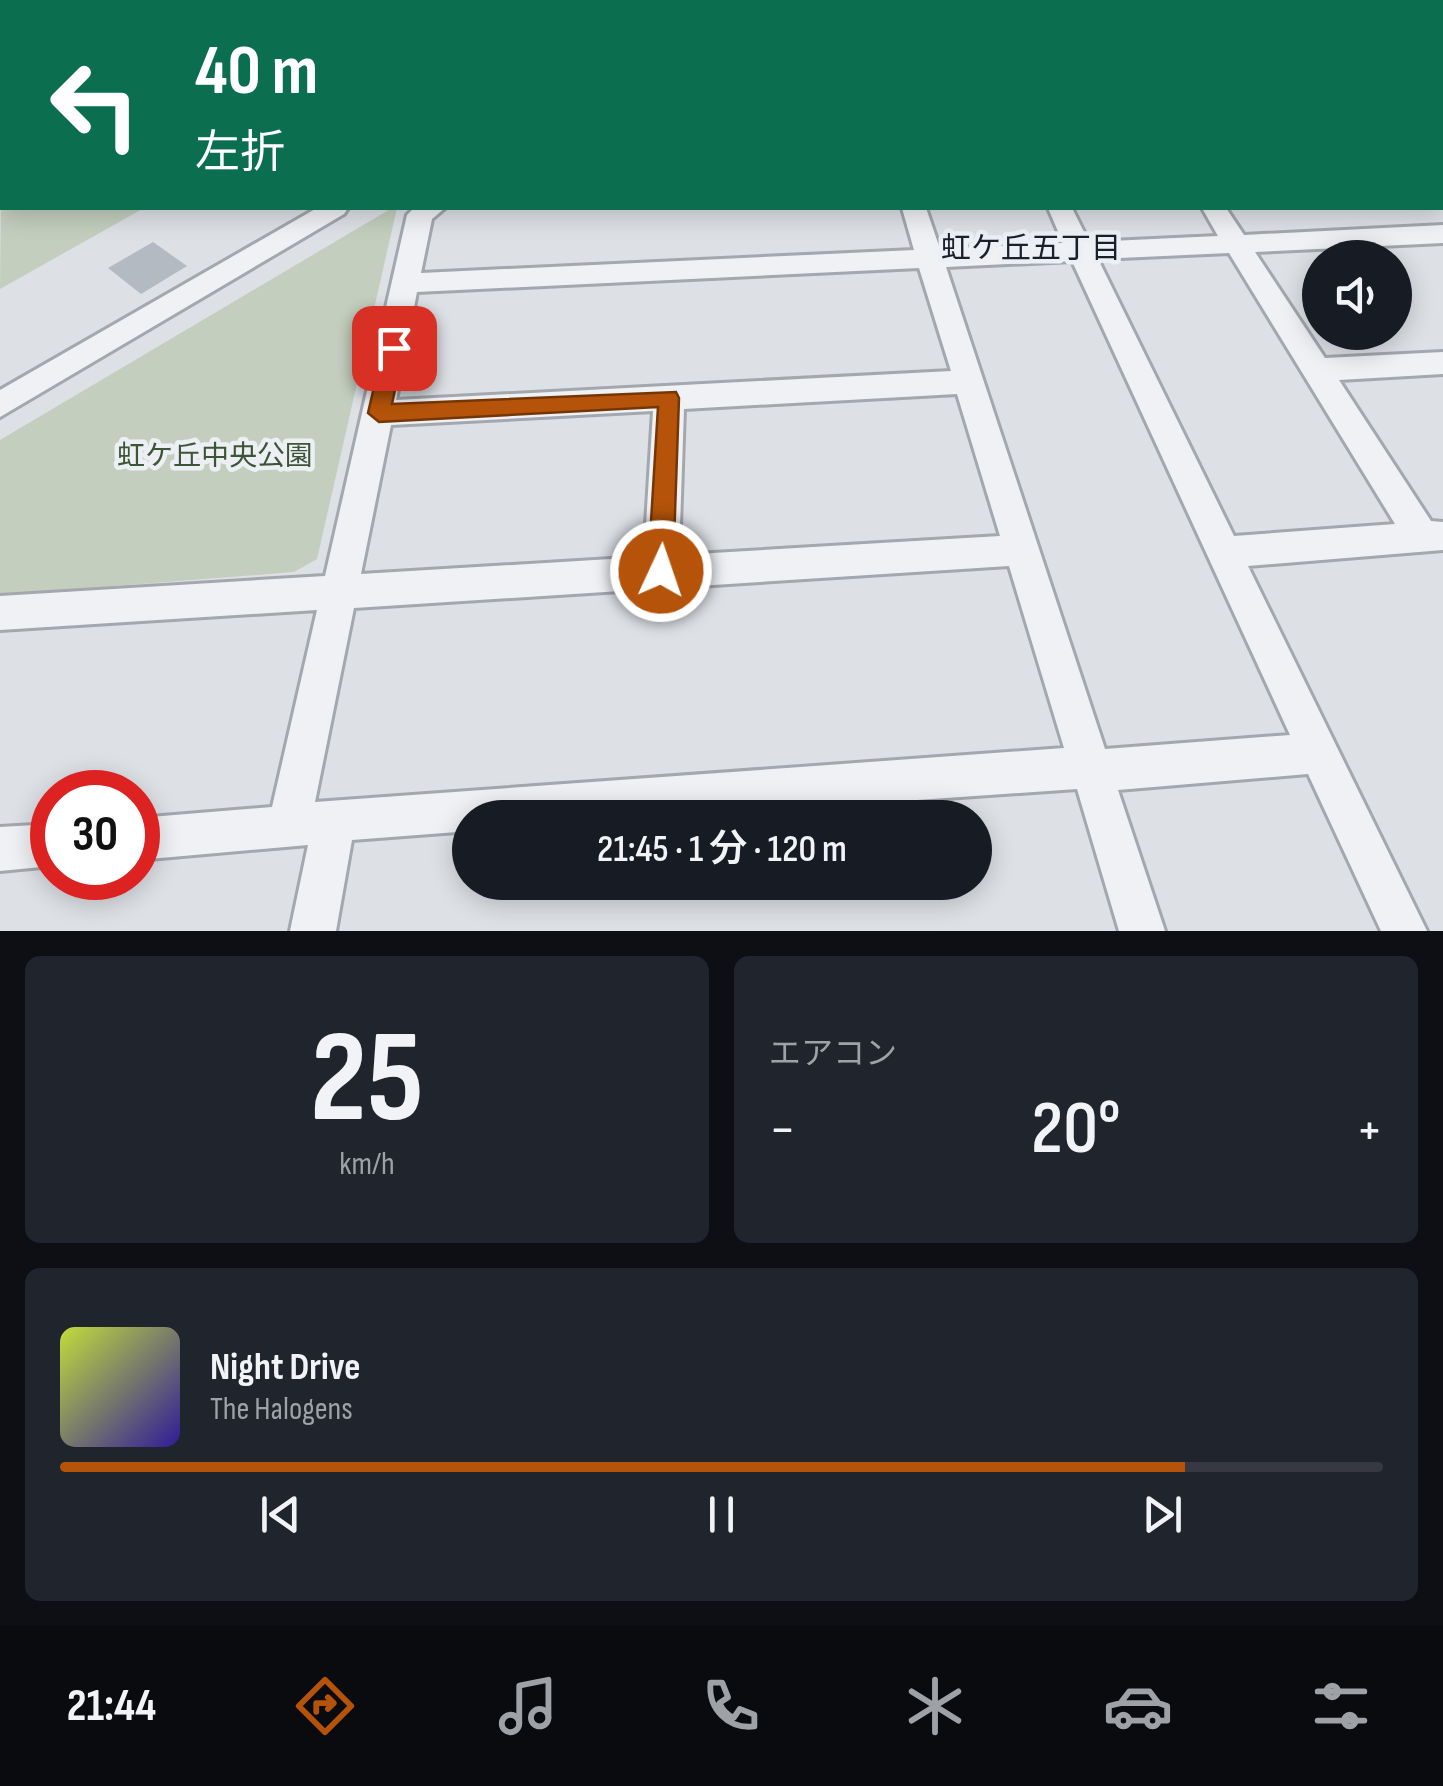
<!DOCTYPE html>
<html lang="ja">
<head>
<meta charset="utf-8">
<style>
  body { margin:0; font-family:"Sofia Sans Condensed","Noto Sans JP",sans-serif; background:#20242c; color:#f1f3f6; height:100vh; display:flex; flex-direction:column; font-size:38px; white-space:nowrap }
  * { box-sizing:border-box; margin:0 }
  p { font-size:32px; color:#9ea1a6 }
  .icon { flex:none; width:55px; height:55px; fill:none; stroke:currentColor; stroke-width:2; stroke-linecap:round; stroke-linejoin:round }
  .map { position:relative; height:931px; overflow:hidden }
  .panel { display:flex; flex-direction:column; gap:25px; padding:25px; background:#0d0f14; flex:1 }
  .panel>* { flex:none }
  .banner { position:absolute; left:0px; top:0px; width:1445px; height:210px; box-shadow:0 5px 25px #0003; background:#0b6e4f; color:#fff; overflow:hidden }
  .tools { position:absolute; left:1302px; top:240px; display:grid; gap:20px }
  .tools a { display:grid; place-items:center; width:110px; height:110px; border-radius:50%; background:#171b24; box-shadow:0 5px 25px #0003; font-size:50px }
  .speed { position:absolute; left:30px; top:770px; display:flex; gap:20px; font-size:50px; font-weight:700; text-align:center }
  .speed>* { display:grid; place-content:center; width:130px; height:130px; border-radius:50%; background:#171b24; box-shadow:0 5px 25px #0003; line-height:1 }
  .speed .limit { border:15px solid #d22; background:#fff; color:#111 }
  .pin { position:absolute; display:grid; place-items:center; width:85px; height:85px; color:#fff; margin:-42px; border-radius:20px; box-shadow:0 5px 15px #0006 }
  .me { position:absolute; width:110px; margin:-55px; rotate:3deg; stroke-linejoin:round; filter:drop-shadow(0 0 8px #0008) }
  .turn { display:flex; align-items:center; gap:35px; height:210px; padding:0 30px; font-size:45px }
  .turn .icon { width:130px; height:130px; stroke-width:2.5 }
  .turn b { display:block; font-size:70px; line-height:85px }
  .big { font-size:75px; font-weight:600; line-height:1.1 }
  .panel .tile { flex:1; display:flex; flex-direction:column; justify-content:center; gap:15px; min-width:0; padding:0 35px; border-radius:15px; background:#20242c }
  .panel .dial { align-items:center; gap:0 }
  .dial b { font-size:130px; line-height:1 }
  .song { display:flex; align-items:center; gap:30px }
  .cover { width:120px; height:120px; border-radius:15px; background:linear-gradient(135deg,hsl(70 70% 55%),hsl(250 70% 35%)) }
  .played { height:10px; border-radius:5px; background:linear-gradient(90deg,#b45309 85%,#363941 85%) }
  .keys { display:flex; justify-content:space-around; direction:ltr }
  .heat { display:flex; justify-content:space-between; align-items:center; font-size:55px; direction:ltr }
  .panel .tiles { flex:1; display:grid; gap:25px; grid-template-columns:1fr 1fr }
  .tile:last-child { grid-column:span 2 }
  .trip { position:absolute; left:452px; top:800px; width:540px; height:100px; border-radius:50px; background:#171b24; box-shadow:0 5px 25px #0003; font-weight:600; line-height:100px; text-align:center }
  .dock { display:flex; height:160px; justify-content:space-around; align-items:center; background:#090b0e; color:#9ea1a6 }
  .dock .icon { width:70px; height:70px }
  .dock .active { color:#b45309 }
  .dock b { font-size:45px; color:#f1f3f6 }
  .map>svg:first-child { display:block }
</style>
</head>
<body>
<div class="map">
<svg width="1443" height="931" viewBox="0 0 1443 931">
  <rect width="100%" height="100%" fill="#dde0e5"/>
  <!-- green -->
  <g fill="#c3cebe">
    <polygon points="2,103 2,208 144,208 0,289"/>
    <polygon points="392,208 397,208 317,559 294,572 0,595 0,440"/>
  </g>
  <!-- building -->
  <polygon fill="#b4bac1" points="153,242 187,266 141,294 108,268"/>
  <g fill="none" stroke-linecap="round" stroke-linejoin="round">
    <!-- minor casing -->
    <g stroke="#a3a7ae" stroke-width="6">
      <g id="minor">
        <polygon points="842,0 926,0 841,2"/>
        <polygon points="954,0 974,0 975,2 955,2"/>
        <polygon points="1351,0 1381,0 1382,2 1353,2"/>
        <rect x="1442" y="24" width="1" height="12"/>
        <rect x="1442" y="76" width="1" height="14"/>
        <rect x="1442" y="140" width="1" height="14"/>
        <polygon points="317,208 348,208 344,214 0,417 0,390"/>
        <path d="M414 208H445L432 219 421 273 914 250 902 208H926L940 249 1063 243 1048 208H1072L1089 242 1218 236 1202 208H1226L1244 235 1443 225V243L1255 252 1325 358 1443 352V374L1339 380 1431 521 1443 522V550L1248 566 1427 931H1381L1308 774 1118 790 1165 931H1119L1077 789 655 818H470V831L352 840 336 931H290L308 845 138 860V818L272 807 317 610 0 630V596L325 576 407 215ZM1229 253 1395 524 1234 536 1098 259ZM1072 261 1290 735 1105 749 946 267ZM919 268 951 371 396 400 417 292ZM957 394 1000 536 679 555 684 409ZM653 411 644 557 361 574 391 425ZM1009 566 1064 748 315 802 354 608Z"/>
        <polygon points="52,824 52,866 0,871 0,827"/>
      </g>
    </g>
    <!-- major casing -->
    <g stroke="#9da5b0" stroke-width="48">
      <g id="major">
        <polyline points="155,2 162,0"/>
        <polyline points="0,64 2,63"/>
      </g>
    </g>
    <!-- minor -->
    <use href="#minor" fill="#eff1f4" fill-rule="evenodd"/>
    <!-- major -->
    <use href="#major" stroke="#fff" stroke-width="42"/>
    <!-- rail -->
    <g stroke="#78818d" stroke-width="5" stroke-dasharray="4 8" stroke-linecap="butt">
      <polyline points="88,2 95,0"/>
      <polyline points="111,2 118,0"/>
    </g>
  </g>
  <!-- route -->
  <polygon fill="#b45309" stroke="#753606" stroke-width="2.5" points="394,341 404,348 392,404 676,392 679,398 673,571 670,579 661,582 652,579 648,571 658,407 379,422 368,413 383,348"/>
  <g text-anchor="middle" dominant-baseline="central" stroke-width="9" stroke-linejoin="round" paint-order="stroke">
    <!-- park labels -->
    <g font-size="28" fill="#3d5536" stroke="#eceff3">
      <text x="215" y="456">虹ケ丘中央公園</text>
    </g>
    <!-- neighbourhood labels -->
    <g font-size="30" fill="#1a202b" stroke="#eceff3">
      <text x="1031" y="249">虹ケ丘五丁目</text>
    </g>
  </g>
</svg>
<div class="tools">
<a><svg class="icon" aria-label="sound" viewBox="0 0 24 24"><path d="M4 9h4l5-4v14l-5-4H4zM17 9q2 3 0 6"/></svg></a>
</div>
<div class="speed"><div class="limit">30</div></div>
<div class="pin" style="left:394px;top:348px;background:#d93025"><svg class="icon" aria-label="arrive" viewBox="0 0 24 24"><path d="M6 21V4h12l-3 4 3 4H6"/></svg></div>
<svg class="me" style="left:661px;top:571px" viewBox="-20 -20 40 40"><circle r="17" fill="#b45309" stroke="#fff" stroke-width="3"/><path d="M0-11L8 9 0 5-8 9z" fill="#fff"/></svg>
<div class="trip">21:45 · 1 分 · 120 m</div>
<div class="banner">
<div class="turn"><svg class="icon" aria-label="left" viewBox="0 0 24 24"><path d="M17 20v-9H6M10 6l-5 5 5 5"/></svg><div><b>40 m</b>左折</div></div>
</div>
</div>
<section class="panel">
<div class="tiles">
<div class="tile dial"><b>25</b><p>km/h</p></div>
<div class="tile"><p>エアコン</p>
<div class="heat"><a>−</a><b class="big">20°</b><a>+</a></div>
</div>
<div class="tile">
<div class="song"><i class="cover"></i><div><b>Night Drive</b><p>The Halogens</p></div></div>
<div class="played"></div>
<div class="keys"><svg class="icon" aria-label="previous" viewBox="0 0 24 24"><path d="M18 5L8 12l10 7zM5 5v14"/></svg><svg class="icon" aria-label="pause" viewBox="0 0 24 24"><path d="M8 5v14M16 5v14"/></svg><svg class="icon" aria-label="next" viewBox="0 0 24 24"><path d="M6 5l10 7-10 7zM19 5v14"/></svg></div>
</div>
</div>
</section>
<nav class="dock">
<b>21:44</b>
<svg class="icon active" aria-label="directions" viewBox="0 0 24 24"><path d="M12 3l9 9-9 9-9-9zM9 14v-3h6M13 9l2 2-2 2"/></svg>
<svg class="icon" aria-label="music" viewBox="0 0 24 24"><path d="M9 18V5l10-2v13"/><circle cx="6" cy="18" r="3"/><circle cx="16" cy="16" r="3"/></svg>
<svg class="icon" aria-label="phone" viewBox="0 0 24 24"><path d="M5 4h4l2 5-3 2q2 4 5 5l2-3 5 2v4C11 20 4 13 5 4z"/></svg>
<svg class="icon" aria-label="climate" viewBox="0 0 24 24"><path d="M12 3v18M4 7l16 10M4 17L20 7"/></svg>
<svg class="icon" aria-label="car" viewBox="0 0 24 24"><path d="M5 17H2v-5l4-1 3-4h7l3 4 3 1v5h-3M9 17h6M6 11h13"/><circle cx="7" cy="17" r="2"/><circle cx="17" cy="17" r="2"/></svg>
<svg class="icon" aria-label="filters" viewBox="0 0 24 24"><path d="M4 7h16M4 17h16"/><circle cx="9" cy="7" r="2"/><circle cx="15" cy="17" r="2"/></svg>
</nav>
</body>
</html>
